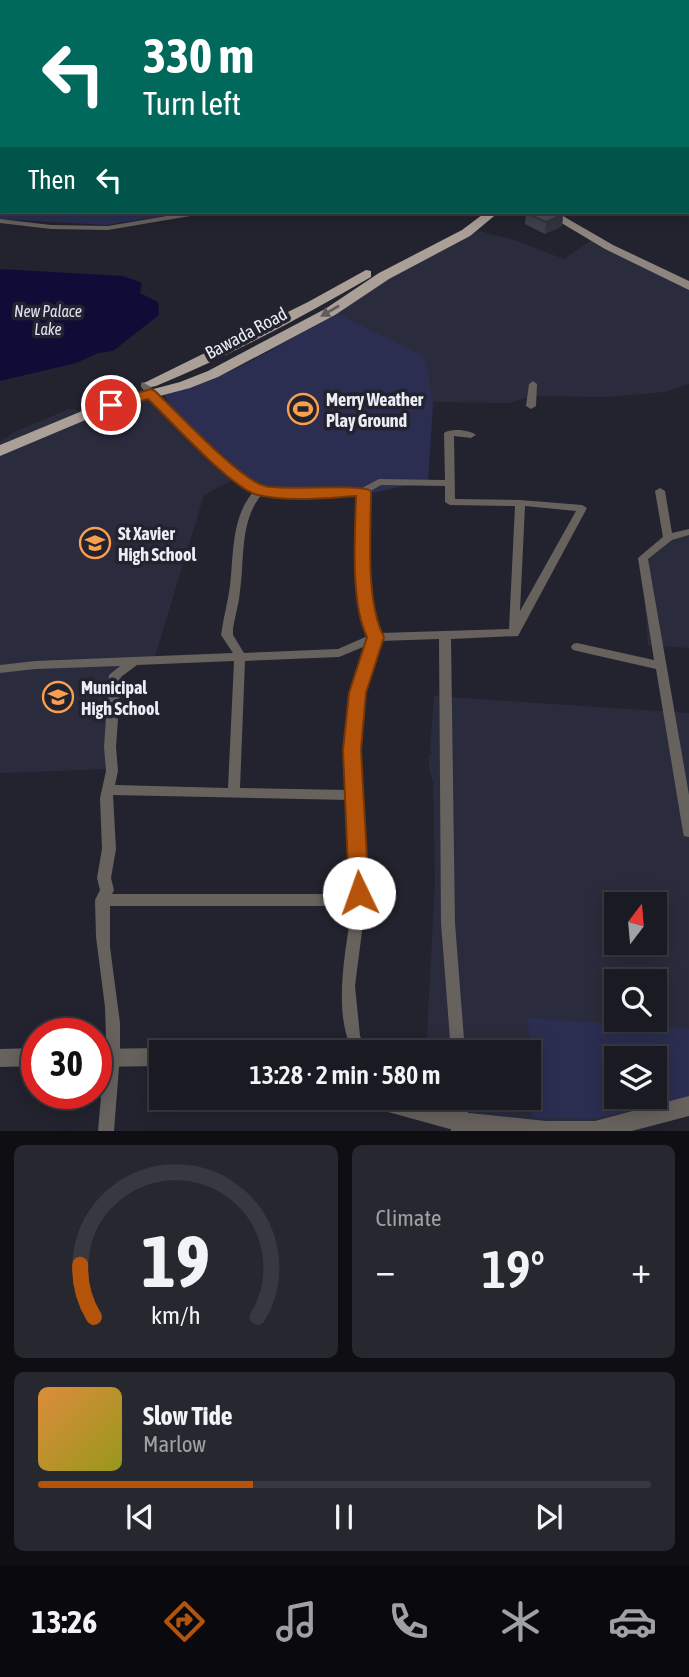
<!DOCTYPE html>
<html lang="en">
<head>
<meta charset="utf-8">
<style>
  body { margin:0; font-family:"Asap Condensed",sans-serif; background:#27272f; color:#f1f3f6; height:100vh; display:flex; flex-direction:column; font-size:26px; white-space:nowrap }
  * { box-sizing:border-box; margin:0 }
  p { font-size:23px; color:#9fa1a5 }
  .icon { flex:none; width:38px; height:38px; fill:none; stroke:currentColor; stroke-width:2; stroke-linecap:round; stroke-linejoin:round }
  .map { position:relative; height:1131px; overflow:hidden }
  .details { display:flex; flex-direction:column; gap:14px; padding:14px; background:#0e0e13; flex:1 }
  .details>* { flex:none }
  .top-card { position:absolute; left:0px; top:0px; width:690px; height:214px; box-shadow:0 4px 18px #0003,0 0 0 2px #383840; background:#00695c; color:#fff; overflow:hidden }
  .needle { width:46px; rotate:16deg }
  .controls { position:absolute; left:604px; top:892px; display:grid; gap:14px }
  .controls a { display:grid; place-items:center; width:63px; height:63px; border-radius:0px; background:#1a1a22; box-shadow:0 4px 18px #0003,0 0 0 2px #383840; font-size:35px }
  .speed { position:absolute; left:21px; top:1018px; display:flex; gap:14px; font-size:35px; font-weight:700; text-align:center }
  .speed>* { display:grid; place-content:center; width:91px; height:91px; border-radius:50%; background:#1a1a22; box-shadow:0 4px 18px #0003,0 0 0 2px #383840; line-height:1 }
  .speed .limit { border:10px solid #d22; background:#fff; color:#111 }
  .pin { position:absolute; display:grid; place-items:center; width:60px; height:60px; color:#fff; margin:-30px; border:4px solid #fff; border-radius:50%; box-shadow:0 2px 7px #0007 }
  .me { position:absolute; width:77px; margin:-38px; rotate:357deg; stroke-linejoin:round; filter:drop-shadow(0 0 5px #0008) }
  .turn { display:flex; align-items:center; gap:24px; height:147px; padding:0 28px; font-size:32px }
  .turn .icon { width:91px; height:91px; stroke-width:2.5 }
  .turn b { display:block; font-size:49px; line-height:60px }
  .then { display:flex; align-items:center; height:66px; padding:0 28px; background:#0003; gap:14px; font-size:26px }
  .big { font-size:52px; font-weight:600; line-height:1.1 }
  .details .tile { flex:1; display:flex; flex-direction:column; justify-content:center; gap:10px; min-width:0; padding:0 24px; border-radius:10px; background:#27272f }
  .details .dial { align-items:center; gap:0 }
  .dial svg { height:182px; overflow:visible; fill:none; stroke:#383840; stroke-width:7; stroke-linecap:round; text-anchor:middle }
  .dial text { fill:#f1f3f6; stroke:none }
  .song { display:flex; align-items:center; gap:21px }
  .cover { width:84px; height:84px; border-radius:10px; background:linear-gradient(135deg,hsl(30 70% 55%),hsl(60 70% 35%)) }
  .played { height:7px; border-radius:4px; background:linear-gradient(90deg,#b45309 35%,#383840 35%) }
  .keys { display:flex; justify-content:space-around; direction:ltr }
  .heat { display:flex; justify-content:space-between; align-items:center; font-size:38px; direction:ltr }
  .details .tiles { flex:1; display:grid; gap:14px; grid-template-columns:1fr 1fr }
  .tile:last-child { grid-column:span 2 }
  .trip { position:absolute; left:149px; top:1040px; width:392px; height:70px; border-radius:0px; background:#1a1a22; box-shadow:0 4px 18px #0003,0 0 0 2px #383840; font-weight:600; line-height:70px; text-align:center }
  .dock { display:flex; height:112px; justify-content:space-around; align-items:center; background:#0a0a0e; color:#9fa1a5 }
  .dock .icon { width:49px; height:49px }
  .dock .active { color:#b45309 }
  .dock b { font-size:32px; color:#f1f3f6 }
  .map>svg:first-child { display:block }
</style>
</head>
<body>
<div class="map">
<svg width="689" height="1131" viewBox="0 0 689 1131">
  <rect width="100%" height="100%" fill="#22232e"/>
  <!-- built -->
  <g fill="#2a2c3d" fill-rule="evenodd">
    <polygon points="472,229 514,240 564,259 594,238 689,286 689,384 665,392 607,397 533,396 509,403 424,402 417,354 330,312"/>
    <polygon points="151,393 238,477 204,495 154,660 118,661 112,769 0,773 0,442 14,432 69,409 91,412"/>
    <polygon points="689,529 689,648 648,645 641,555 663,536"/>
    <path d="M434 696 689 713V1100L605 1122 547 1125 423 1105V1097H528V1052H426L435 882 433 783 429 768V755L432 754 430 749ZM616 905H654V943H616ZM616 982H654V1020H616ZM616 1059H654V1097H616Z"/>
  </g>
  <!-- green -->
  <g fill="#2b2e51" fill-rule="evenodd">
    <polygon points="0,166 2,212 189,212 106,225 0,219"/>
    <path d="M338 314 425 357 433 405 428 481 353 497 268 494 202 438 176 413 163 394C227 382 280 342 338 314Z"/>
    <path d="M528 1018 689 1029V1098L593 1119 532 1117ZM616 1059H654V1097H616Z"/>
  </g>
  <!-- water -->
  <polygon fill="#0f0c37" points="0,269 123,276 142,283 140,293 158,302 159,315 113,351 98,353 76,363 0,381"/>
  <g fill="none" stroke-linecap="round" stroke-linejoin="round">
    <!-- minor -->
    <g fill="#67625e" fill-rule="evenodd">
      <polygon points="119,0 129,0 125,2 114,2"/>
      <polygon points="333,0 349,2 337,2"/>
      <polygon points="389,0 395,0 393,2 387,2"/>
      <polygon points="410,0 425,2 414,2"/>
      <polygon points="454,0 460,0 459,2 453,2"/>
      <polygon points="0,6 2,7 2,11 0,10"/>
      <rect x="0" y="27" width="2" height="4"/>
      <polygon points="0,65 2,66 2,70 0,69"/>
      <rect x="688" y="72" width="1" height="5"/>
      <rect x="0" y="84" width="2" height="4"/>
      <polygon points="190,212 206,212 202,214 108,230 51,229 0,223 0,219 51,225 108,226"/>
      <polygon points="533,381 537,384 536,406 531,409 526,406 529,384"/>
      <path d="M144 382 147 383 186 424 221 458 252 483 263 489 283 491H326L362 488 379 479 445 480 444 433C451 428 469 430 476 435L471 438 454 436 455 499 520 500 582 505 587 508 518 636 451 639 455 923 465 1052H451L441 923 439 639 380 641 363 693 358 750 366 900 355 986 360 1036 368 1052H353C332 1011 346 950 352 906H110V947L120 1023V1054L114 1131H98L106 1038 105 1007 96 937 95 900 100 890 97 878 102 849 100 798 106 771 104 747 109 675 120 666 35 669 0 673V665L35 661 233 653 221 635 222 629C224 615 228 601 230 586 234 553 231 519 253 492 215 472 170 419 141 387V383ZM381 485 445 486V502L450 505 515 506 509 629 380 633 368 574 369 492ZM262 494 297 498 359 495 358 574 366 629 370 635 338 649 244 653 233 635V629C235 616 239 604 240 591 245 558 239 522 262 494ZM525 506 576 511 520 611ZM368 645 351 693 346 750 348 790 240 788 245 661 339 657ZM234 661 228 788 115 785 118 771 116 747 121 677 137 665ZM113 795 348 800 352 894H112L114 890 111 878 116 849Z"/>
      <polygon points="660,488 665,491 672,533 689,529 689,535 672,540 648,559 689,795 689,837 684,836 683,832 656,669 577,651 573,650 571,647 573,644 577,643 654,660 638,558 663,537 655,491"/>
      <polygon points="453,1097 469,1097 467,1131 451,1131"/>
    </g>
    <!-- tertiary -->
    <g fill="#67625e" fill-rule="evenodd">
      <polygon points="37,1048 37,1066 0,1067 0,1049"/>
      <polygon points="161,1048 169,1052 161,1052 161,1066 96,1067 96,1049"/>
      <polygon points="689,1096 689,1116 632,1131 457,1131 370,1107 363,1104 360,1097 406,1097 460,1112 546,1121 595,1121"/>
    </g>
    <!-- secondary -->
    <polygon fill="#8e857e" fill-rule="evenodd" points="543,212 556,212 613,245 689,281 689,290 605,249"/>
    <!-- primary -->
    <g fill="#aba097" fill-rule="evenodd">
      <polygon points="486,212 499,212 470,236 389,279 335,315 218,377 190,388 114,408 0,456 0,445 104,402 180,382 208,371 325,309 379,273 462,230"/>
      <path d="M366 270 371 271V277C302 317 230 356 156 386L151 387 144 383 308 302Z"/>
    </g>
  </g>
  <!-- wall -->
  <polygon fill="#3f404c" points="526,213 563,214 562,226 545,234 525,224"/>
  <!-- shaded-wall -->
  <polygon fill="#33343e" points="563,214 562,226 545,234 546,222"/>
  <!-- building -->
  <polygon fill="#494b58" stroke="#33343e" stroke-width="2" points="528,212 558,212 563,214 546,222 526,213"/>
  <!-- one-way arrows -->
  <defs><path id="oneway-solid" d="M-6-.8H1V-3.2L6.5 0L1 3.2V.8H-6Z" transform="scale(1.75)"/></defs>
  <use fill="#605b5d" href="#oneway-solid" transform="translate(330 311) rotate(150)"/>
  <!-- route -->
  <path fill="#b45309" stroke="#753606" stroke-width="2" d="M151 389 155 391C176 411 241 481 265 486 284 491 363 483 371 491 371 532 365 601 384 637L366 693 361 750 369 893 366 899 359 902 352 899 349 893 343 750 349 693 367 637C350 602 355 536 356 496 325 498 289 502 258 495 233 490 169 419 148 399L111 409 104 405 106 402Z"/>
  <!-- icons -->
  <defs>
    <g id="stadium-ring" transform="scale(1.575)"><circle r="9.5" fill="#22232e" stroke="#fa9f4e" stroke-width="1.5"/><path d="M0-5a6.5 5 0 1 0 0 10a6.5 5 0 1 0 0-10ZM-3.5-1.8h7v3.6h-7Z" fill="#fa9f4e"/></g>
    <g id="school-ring" transform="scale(1.575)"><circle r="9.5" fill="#22232e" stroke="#fa9f4e" stroke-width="1.5"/><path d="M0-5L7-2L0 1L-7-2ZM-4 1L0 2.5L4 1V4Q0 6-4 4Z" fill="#fa9f4e"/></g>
  </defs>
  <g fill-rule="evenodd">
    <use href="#stadium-ring" x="303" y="409"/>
    <use href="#school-ring" x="95" y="543"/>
    <use href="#school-ring" x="58" y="697"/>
  </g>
  <g text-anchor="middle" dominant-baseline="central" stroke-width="7" stroke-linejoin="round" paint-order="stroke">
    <!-- far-water labels -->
    <g font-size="16" font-style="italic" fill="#dfe2f2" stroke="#22232e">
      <text x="48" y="311">New Palace<tspan x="48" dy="18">Lake</tspan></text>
    </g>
    <!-- street labels -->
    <g font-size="18" fill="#ebedf5" stroke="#22232e">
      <text transform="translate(246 333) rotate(-28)">Bawada Road</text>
    </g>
    <!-- poi labels -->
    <g font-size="18" font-weight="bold" fill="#ebedf5" stroke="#22232e" text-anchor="start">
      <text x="326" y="399">Merry Weather<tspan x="326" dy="21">Play Ground</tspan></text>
      <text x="118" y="533">St Xavier<tspan x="118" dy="21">High School</tspan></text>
      <text x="81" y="687">Municipal<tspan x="81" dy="21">High School</tspan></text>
    </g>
  </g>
</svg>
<div class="controls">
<a><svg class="needle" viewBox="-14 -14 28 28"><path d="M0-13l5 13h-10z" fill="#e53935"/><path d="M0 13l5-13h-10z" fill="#9fa1a5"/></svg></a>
<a><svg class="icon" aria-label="search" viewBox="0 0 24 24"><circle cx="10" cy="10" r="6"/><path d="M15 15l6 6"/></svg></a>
<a><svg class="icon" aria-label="layers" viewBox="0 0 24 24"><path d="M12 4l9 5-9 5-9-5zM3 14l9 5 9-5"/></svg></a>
</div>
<div class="speed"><div class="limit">30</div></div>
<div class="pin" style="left:111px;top:405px;background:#d93025"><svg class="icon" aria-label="arrive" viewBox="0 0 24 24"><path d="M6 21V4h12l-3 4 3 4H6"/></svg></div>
<svg class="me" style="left:359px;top:893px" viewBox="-20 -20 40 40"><circle r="19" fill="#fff"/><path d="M0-13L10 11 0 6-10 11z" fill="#b45309"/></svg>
<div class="trip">13:28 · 2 min · 580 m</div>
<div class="top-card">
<div class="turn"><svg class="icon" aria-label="left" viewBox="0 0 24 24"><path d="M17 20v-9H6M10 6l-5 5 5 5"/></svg><div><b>330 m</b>Turn left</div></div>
<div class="then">Then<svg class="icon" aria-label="left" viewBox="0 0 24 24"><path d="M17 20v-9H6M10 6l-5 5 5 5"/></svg></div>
</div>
</div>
<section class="details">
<div class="tiles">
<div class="tile dial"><svg viewBox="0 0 100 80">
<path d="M14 69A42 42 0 1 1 86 69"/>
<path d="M14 69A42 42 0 0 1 8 46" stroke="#b45309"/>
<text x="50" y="56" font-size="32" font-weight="700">19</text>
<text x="50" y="72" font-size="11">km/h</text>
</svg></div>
<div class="tile"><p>Climate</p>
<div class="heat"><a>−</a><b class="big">19°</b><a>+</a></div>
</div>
<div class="tile">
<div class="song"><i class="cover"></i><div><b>Slow Tide</b><p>Marlow</p></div></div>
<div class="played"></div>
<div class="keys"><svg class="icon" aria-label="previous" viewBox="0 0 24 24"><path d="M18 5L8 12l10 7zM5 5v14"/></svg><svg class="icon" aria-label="pause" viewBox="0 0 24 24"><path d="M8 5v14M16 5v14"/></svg><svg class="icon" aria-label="next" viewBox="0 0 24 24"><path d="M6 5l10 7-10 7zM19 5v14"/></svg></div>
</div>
</div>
</section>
<nav class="dock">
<b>13:26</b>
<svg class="icon active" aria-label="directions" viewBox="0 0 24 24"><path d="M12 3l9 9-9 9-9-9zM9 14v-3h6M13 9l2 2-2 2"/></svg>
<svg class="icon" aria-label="music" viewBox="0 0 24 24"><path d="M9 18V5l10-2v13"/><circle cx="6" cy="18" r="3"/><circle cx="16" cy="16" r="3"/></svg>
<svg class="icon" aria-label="phone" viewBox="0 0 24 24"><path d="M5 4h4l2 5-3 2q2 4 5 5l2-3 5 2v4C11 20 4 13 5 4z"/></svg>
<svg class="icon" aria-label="climate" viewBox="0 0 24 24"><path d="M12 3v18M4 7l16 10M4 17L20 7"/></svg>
<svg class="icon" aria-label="car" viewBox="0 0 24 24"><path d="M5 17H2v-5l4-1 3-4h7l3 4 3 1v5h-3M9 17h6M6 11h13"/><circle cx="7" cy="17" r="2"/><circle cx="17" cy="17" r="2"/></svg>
</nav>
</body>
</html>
